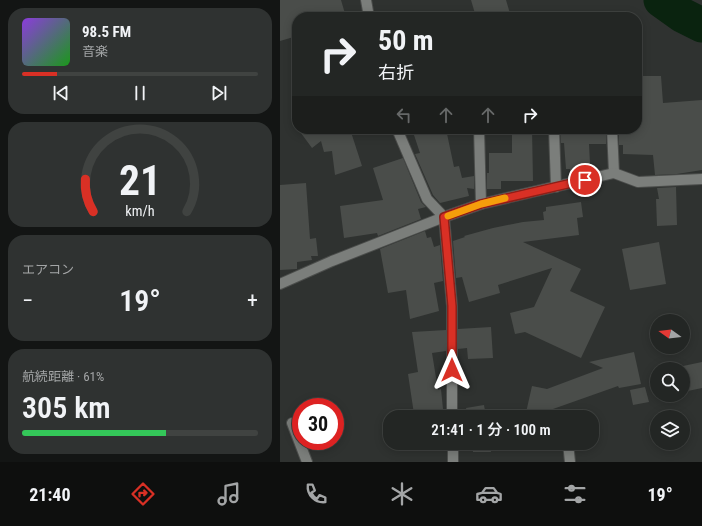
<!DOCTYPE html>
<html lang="ja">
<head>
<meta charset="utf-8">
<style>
  body { margin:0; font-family:"Roboto Condensed","Noto Sans JP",sans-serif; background:#2f3231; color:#f1f3f6; height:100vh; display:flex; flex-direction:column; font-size:15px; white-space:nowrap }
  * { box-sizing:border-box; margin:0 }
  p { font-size:13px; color:#a3a5a6 }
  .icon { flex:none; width:22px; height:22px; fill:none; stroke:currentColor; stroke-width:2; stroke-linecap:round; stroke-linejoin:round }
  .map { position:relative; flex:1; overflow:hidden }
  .sheet { display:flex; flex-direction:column; gap:8px; padding:8px; background:#131514; width:280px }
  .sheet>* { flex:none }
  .banner { position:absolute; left:12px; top:12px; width:350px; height:122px; border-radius:16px; box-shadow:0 2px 10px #0003,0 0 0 1px #404341; background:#232624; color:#f1f3f6; overflow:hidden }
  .needle { width:26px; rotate:285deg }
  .fabs { position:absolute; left:370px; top:314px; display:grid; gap:8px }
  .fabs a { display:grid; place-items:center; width:40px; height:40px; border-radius:50%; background:#232624; box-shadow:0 2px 10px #0003,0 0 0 1px #404341; font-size:20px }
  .speed { position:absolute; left:12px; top:398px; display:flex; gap:8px; font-size:20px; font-weight:700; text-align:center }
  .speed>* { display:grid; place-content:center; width:52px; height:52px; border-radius:50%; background:#232624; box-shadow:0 2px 10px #0003,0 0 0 1px #404341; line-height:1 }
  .speed .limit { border:6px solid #d22; background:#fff; color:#111 }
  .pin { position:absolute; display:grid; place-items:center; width:34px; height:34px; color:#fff; margin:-17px; border:2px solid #fff; border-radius:50%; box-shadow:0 1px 4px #0007 }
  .me { position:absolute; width:44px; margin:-22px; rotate:0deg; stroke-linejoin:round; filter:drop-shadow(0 0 3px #0008) }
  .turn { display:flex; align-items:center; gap:14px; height:84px; padding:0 20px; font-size:18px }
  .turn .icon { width:52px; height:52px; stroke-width:2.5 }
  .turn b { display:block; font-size:28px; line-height:34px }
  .lanes { display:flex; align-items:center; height:38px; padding:0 20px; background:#0003; justify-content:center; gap:20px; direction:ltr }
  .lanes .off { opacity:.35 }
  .big { font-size:30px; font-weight:600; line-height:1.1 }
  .sheet .widget { flex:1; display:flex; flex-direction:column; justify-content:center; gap:6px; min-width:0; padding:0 14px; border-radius:16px; background:#2f3231 }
  .sheet .dial { align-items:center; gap:0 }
  .dial svg { height:104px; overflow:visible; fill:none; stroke:#404341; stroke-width:7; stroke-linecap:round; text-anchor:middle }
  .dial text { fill:#f1f3f6; stroke:none }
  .song { display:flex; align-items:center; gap:12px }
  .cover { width:48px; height:48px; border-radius:6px; background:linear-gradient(135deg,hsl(270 70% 55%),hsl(120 70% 35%)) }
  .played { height:4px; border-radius:2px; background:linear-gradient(90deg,#d93025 15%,#404341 15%) }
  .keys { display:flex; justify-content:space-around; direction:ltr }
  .heat { display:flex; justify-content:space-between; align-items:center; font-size:22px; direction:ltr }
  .charge { height:6px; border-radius:3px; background:linear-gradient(90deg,#34c759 61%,#404341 0) }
  .trip { position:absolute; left:103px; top:410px; width:216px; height:40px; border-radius:16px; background:#232624; box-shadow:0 2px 10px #0003,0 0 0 1px #404341; font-weight:600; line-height:40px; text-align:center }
  .tab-bar { display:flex; height:64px; justify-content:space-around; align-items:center; background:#0e0f0e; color:#a3a5a6 }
  .tab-bar .icon { width:28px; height:28px }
  .tab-bar .selected { color:#d93025 }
  .tab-bar b { font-size:18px; color:#f1f3f6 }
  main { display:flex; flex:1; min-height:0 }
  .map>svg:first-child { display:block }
</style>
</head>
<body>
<main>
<section class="sheet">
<div class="widget">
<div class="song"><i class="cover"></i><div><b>98.5 FM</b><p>音楽</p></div></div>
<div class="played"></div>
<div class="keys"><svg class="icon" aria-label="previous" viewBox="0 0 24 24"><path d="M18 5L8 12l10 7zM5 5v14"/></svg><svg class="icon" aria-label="pause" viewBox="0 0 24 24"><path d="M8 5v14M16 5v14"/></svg><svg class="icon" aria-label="next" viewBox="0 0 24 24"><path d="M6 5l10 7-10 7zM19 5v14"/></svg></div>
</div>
<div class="widget dial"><svg viewBox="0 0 100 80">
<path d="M14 69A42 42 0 1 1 86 69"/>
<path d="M14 69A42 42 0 0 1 8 44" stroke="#d93025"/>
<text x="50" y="56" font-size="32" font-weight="700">21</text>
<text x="50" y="72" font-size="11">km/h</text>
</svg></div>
<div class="widget"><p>エアコン</p>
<div class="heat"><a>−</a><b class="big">19°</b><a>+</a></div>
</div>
<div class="widget"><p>航続距離 · 61%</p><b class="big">305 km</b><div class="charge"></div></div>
</section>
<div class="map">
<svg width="422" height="462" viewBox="0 0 422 462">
  <rect width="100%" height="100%" fill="#2f3230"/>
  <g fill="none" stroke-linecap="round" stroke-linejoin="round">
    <!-- river -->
    <polyline stroke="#0a230f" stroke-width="35" points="381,0 402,15 422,25"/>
  </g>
  <!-- building -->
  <g fill="#4a4d4a">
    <polygon points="0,0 61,0 66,17 17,17 17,36 0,41"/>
    <polygon points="191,0 226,0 231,17 196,17"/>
    <polygon points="357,76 381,76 383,103 422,100 422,170 397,174 375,175 373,155 343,154 343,145 339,145 339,129 357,129"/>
    <polygon points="18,129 70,129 82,166 55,175 52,151 44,152 41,141 32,148"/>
    <polygon points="132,129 166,129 174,167 179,166 182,178 194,176 194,189 187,188 189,196 160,203 153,195 135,154 140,153"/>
    <polygon points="232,129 252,129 253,181 221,181 221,189 207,189 207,173 209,173 209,153 232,153"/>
    <polygon points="280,129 326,129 326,144 309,144 310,164 306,165 306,173 290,173 290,169 286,169 284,143 281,143"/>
    <polygon points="123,158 141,202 146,207 138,209 141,219 98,236 97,233 64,238 60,206 103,200 93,168"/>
    <polygon points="26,183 30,239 36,238 38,256 31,256 32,260 17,262 17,269 0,270 0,185"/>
    <polygon points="396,187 397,225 377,226 376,199 379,199 377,188"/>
    <polygon points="301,202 303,217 297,218 299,235 243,242 301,269 290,291 325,307 301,358 245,332 235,334 230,313 254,307 272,268 218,285 220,293 189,302 182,277 176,278 173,241 185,237 184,236 213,228 243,222 264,220 263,212 266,211 266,207"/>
    <polygon points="145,231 147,238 151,237 154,247 160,245 163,281 154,283 159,311 130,319 126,290 108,293 100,249"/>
    <polygon points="379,242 386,284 350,290 342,249"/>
    <polygon points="211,327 213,358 188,359 187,348 178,349 178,329"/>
    <polygon points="166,330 166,351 152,353 158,390 161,389 163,409 134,414 128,374 138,372 132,332"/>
    <polygon points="354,352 361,384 339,388 338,386 273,409 271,417 245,417 252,386 267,389 323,368 309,362"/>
    <polygon points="422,362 422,388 403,392 403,366"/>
    <polygon points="365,387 369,402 353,405 350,390"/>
    <polygon points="204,405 206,417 188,417 186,408"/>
    <polygon points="192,443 210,443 211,452 193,452"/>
  </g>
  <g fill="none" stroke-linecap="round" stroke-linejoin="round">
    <!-- lane casing -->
    <g stroke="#4b4d4b" stroke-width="12">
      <g id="lane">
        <polyline points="199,129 201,204"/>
        <polyline points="274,129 276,187"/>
        <polyline points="332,129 334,173"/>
        <polyline points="12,423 27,462"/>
        <polyline points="288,443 290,462"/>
      </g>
    </g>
    <!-- street casing -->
    <g stroke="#4b4d4b" stroke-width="12">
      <g id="street">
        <polyline points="86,0 89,17"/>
        <polyline points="117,129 147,199 164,217 172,306 172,417"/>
        <polyline points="0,284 52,261 164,217 201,204 334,173 358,182 422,179"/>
        <polyline points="173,443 173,462"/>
      </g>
    </g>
    <!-- lane -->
    <use href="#lane" stroke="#7b7e7b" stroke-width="10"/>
    <!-- street -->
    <use href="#street" stroke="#7b7e7b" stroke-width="10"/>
  </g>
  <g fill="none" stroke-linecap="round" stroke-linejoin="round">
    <!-- route casing -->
    <g stroke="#8d1f18" stroke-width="10">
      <polyline id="route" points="172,370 172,306 164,217 201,204 305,180"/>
    </g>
    <!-- route -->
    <use href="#route" stroke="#d93025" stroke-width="7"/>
    <!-- slow -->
    <polyline stroke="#f59e0b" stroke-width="7" points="168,216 201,204 225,198"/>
  </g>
</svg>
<div class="fabs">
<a><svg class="needle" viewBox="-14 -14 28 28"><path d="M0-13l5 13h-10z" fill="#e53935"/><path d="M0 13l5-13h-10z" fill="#a3a5a6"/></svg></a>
<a><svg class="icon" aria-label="search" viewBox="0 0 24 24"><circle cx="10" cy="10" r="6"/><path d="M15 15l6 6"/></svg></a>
<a><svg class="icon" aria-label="layers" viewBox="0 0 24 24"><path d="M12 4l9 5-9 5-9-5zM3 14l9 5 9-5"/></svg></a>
</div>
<div class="speed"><div class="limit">30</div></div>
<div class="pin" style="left:305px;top:180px;background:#d93025"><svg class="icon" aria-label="arrive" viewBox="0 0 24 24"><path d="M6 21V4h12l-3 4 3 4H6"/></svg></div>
<svg class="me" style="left:172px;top:370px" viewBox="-20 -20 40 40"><path d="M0-17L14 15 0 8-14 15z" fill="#d93025" stroke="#fff" stroke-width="4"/></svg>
<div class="trip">21:41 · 1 分 · 100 m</div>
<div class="banner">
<div class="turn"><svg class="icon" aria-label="right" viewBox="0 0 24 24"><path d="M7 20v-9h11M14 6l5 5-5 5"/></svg><div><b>50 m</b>右折</div></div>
<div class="lanes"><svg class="icon off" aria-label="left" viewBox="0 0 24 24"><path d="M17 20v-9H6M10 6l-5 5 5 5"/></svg><svg class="icon off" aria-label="ahead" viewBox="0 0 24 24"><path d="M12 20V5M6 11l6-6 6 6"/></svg><svg class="icon off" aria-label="ahead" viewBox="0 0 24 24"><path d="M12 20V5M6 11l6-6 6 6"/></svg><svg class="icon" aria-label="right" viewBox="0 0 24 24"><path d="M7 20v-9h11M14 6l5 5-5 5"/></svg></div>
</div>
</div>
</main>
<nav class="tab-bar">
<b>21:40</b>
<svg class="icon selected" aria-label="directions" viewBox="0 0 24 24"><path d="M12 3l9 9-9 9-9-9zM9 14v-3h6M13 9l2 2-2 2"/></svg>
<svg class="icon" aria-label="music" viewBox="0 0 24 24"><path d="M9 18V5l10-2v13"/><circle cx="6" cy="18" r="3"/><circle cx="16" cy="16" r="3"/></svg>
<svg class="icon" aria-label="phone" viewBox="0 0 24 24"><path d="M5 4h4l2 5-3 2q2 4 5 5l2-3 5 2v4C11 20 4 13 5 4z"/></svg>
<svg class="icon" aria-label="climate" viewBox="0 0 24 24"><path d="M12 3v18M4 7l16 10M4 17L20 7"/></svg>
<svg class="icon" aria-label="car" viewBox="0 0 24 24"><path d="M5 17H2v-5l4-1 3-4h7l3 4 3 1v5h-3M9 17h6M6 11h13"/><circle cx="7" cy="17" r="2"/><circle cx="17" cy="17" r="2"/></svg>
<svg class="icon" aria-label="filters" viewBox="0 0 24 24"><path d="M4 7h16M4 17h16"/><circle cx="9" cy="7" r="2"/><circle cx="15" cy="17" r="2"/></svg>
<b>19°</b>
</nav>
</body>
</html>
